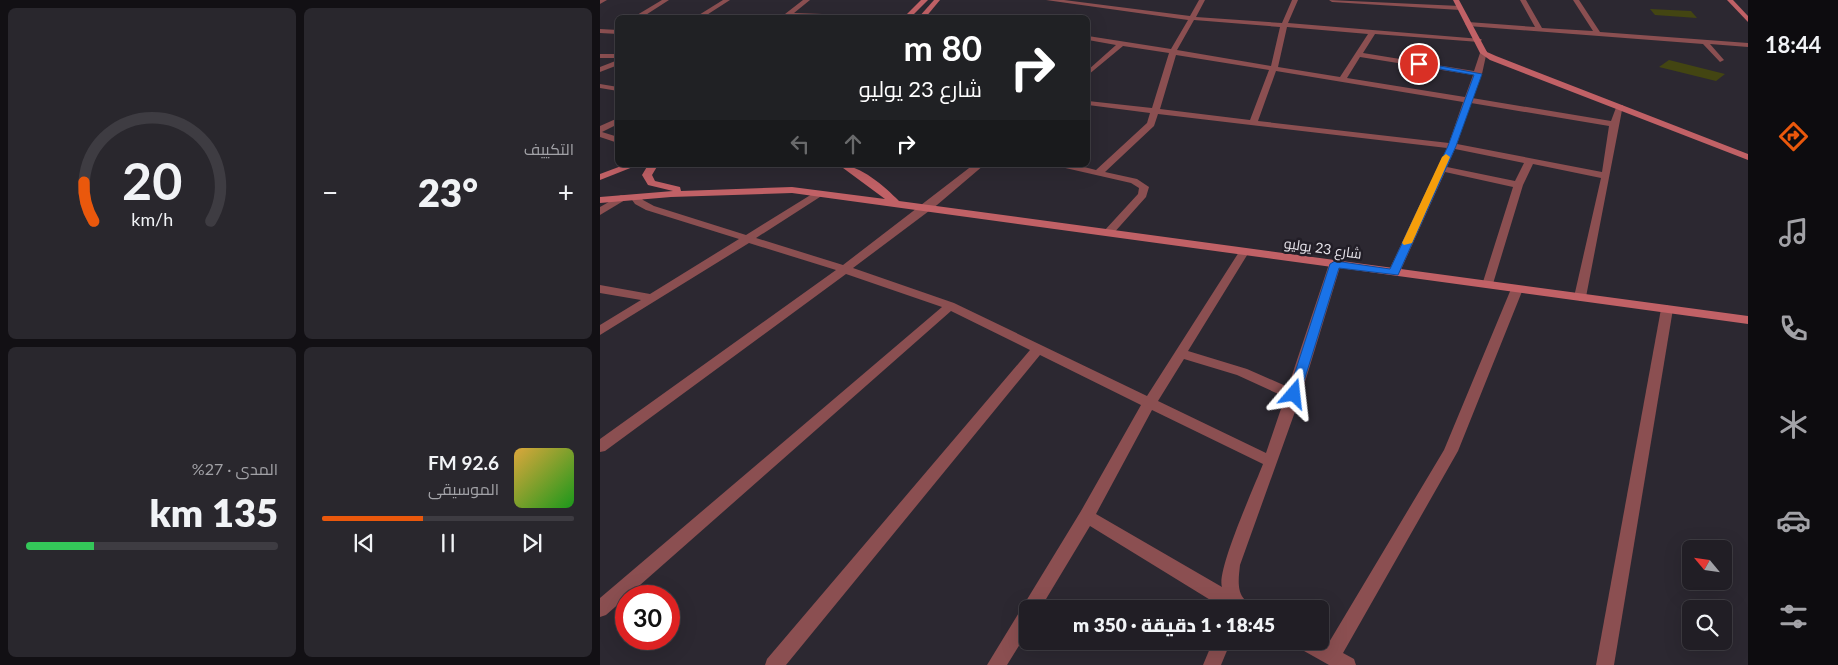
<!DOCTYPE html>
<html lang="ar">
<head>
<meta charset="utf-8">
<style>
  body { margin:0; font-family:Lato,Cairo,sans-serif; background:#29272d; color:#f1f3f6; direction:rtl; height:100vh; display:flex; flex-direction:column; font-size:19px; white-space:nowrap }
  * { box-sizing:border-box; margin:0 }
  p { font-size:16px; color:#a2a2a7 }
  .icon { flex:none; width:28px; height:28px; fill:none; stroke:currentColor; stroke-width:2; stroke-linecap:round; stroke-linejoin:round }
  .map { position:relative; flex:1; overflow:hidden; direction:ltr }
  .panel { display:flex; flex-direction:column; gap:8px; padding:8px; background:#121014; width:600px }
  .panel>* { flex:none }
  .guide { position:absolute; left:15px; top:15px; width:475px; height:152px; border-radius:8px; box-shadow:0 5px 20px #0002,0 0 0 1px #3e3c42; direction:rtl; background:#202124; color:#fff; overflow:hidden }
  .needle { width:32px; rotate:299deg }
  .buttons { position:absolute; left:1082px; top:540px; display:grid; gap:10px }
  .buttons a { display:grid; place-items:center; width:50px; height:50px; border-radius:8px; background:#211e25; box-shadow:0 5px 20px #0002,0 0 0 1px #3e3c42; font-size:25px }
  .speed { position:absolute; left:15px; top:585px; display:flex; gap:10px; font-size:25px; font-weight:700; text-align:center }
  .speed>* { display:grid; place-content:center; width:65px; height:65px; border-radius:50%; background:#211e25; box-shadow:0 5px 20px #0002,0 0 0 1px #3e3c42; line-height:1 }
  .speed .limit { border:8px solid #d22; background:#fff; color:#111 }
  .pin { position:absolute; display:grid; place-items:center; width:42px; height:42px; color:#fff; margin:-21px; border:2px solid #fff; border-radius:50%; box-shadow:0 1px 5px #0007 }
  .me { position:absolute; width:55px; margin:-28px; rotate:17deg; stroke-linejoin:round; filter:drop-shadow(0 0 4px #0008) }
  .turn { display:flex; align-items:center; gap:18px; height:105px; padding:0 25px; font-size:22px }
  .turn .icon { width:65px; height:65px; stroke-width:2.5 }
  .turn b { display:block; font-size:35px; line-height:42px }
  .lanes { display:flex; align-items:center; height:48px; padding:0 25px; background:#0003; justify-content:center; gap:25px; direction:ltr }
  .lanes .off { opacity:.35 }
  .big { font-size:38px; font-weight:800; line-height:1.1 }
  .panel .tile { flex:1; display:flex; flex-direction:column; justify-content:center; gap:8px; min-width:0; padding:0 18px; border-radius:8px; background:#29272d }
  .panel .dial { align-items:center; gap:0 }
  .dial svg { height:130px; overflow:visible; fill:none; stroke:#3e3c42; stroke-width:7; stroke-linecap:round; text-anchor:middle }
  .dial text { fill:#f1f3f6; stroke:none }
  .song { display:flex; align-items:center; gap:15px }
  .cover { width:60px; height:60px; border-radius:8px; background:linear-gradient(135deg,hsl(40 70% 55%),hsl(120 70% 35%)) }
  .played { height:5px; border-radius:2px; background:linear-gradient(90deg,#ea580c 40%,#3e3c42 40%) }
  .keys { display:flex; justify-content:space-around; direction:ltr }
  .heat { display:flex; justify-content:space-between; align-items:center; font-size:28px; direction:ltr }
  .charge { height:8px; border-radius:4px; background:linear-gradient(90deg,#34c759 27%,#3e3c42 0) }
  .panel .tiles { flex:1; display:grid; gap:8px; grid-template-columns:repeat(2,1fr) }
  .trip { position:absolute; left:419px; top:600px; width:310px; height:50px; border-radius:8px; background:#211e25; box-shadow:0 5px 20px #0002,0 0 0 1px #3e3c42; font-weight:800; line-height:50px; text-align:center; direction:rtl }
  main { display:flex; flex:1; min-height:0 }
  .tabs { display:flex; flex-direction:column; width:90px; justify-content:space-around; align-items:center; background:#0d0c0f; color:#a2a2a7 }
  .tabs .icon { width:35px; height:35px }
  .tabs .current { color:#ea580c }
  .tabs b { font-size:22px; color:#f1f3f6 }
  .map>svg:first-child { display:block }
</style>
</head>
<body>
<main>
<nav class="tabs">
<b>18:44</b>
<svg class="icon current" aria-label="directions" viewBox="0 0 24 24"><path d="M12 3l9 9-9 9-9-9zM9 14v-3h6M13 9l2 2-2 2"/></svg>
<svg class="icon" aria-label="music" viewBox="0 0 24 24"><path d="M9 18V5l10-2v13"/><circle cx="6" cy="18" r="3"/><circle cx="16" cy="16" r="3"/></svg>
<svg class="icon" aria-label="phone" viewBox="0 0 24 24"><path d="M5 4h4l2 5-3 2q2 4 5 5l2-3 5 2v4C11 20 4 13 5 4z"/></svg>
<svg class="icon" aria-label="climate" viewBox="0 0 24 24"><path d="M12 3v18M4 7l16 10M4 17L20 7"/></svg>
<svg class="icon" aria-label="car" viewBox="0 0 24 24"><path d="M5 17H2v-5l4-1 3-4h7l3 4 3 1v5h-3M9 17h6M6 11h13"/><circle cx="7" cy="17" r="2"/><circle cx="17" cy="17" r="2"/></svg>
<svg class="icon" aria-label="filters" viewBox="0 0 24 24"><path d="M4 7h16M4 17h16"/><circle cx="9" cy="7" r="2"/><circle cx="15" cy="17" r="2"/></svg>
</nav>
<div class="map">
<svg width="1148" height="665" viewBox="0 0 1148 665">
  <rect width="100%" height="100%" fill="#2c2831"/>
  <!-- green -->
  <g fill="#434512">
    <polygon points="1050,9 1091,11 1097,18 1055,15"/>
    <polygon points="1069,60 1125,74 1116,81 1059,67"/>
  </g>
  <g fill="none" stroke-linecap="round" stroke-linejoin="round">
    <!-- street -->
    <g fill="#8b4f51" fill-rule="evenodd">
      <polygon points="0,0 7,0 0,4"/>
      <polygon points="62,0 69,0 41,18 32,18"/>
      <polygon points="123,0 130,0 102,18 94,18"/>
      <polygon points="203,0 210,0 194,13 336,18 184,17 185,14"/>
      <path d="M446 0H464L590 16 599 0H605L596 17 682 23 692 0H698L688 23 881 39 882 40 879 42 775 34 763 53 874 71 880 53 887 51 882 74 872 98 1011 121 1017 105H1023L986 297 980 301 974 297 1001 178 933 164 923 185 892 287H884L882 285 913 187 845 172 800 272 798 274H790L788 272 847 148 558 114 554 126 505 172 537 179 549 187 546 197 512 235H504V231L538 194 539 188 531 183 461 167 459 165H476L496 170 547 123 550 113 488 105V101L552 108 569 53 523 46 488 75V70L516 45 488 40V36L571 49 588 20ZM594 20 680 27 671 66 577 50ZM687 27 768 34 740 77 678 67ZM576 55 669 70 650 120 560 109ZM760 57 873 75 865 97 747 78ZM676 71 863 102 849 143 658 121ZM871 103 1009 126 1002 172 857 144ZM855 149 924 163 915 181 847 167Z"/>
      <polygon points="729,0 860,6 863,8 860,10 732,2"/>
      <polygon points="920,0 926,0 942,28 993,31 973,0 979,0 1000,32 1148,43 1148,47 1110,44 1124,60 1120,62 1103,44 868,26 865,24 868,22 935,27"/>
      <polygon points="0,29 18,30 18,34 0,33"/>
      <rect x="0" y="54" width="18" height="4"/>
      <polygon points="18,60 18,65 0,72 0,67"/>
      <polygon points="0,84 18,87 18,91 0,88"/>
      <polygon points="18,118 18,124 2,132 18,137 18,143 0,137 0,126"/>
      <path d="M373 165H384L337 205 253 268 354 303 547 396 639 252 644 249 649 252 588 351 647 369 688 387 729 264 735 261 741 264 701 395 640 565C639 576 636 591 645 600 648 604 650 604 653 609H625L490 526 440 609H428V631L407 665H387L481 511 541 405 440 355 186 665H165L167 659 430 350 351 311 6 615 0 617V598L342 307 246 274 5 451 0 452V439L236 270 149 243 0 335V325L41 300 0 293V285L50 294 139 239 46 210 35 204 30 197 31 195H39L43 200 54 206 146 235 217 191H223V195L156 238 243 265ZM584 359 637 375 685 397 666 453 558 401ZM552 410 663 464C655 485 616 571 622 587L496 514Z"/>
      <polygon points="21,195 25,196 25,200 0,215 0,207"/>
      <polygon points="917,285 923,289 858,451 743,653 754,659 756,665 729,665 697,647 695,641 720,640 728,644 844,450 911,289"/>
      <polygon points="1067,305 1073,309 1014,665 996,665 1061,309"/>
      <polygon points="613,641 631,641 621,665 603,665"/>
    </g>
    <!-- secondary -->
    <g fill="#c16166" fill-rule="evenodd">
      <polygon points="321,0 328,0 310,18 303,18"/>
      <polygon points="334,0 340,0 325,18 318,18"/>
      <polygon points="853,0 859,0 887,52 896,56 1148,154 1148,160 890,60 880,53"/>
      <polygon points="1127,0 1133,0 1148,16 1148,22"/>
      <polygon points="24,165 38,165 0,180 0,174"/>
      <path d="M48 165H58L52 175 55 181 80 187 81 191 192 187 285 199 239 165C261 165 284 186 299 201L1148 316V324L192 193 71 197 0 203V197L73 191 48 185 42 175Z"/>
    </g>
  </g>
  <!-- route -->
  <polygon fill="#1a73e8" stroke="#114b97" points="819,62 882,74 856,146 798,275 739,268 700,394 699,398 690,398 688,394 730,264 735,261 790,269 848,146 874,75 817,65"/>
  <!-- slow -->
  <polygon fill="#f59e0b" points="846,154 850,157 812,243 804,245 802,243 842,157"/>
  <g text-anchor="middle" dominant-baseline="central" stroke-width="5" stroke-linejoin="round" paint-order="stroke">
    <!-- street labels -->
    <g font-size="14" fill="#e7e4eb" stroke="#221e27">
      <text transform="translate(723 248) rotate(8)">شارع 23 يوليو</text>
    </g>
  </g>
</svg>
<div class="buttons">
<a><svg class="needle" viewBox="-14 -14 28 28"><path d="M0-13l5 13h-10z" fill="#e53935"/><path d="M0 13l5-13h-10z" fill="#a2a2a7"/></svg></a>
<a><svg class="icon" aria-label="search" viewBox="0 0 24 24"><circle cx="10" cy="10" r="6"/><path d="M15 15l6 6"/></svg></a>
</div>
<div class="speed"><div class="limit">30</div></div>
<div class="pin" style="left:819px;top:64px;background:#d93025"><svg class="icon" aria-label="arrive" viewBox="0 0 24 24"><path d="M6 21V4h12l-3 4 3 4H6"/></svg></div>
<svg class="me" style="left:694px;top:394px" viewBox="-20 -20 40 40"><path d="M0-17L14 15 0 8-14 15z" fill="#1a73e8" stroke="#fff" stroke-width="4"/></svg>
<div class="trip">18:45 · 1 دقيقة · 350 m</div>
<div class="guide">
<div class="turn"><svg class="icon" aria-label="right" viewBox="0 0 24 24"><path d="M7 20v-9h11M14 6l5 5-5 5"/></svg><div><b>80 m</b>شارع 23 يوليو</div></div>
<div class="lanes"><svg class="icon off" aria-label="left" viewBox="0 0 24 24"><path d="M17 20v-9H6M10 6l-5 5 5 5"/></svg><svg class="icon off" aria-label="ahead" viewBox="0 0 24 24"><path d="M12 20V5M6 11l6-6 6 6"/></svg><svg class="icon" aria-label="right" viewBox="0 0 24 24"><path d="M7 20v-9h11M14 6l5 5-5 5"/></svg></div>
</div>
</div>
<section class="panel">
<div class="tiles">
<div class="tile"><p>التكييف</p>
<div class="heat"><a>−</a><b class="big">23°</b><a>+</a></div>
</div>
<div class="tile dial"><svg viewBox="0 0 100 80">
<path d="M14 69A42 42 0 1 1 86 69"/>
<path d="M14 69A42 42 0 0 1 8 45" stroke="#ea580c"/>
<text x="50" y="56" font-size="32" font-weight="700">20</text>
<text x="50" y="72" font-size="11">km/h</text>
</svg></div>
<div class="tile">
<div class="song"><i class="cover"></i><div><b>92.6 FM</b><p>الموسيقى</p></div></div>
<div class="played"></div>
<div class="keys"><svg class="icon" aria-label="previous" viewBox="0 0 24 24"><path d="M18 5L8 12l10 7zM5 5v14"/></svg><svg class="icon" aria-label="pause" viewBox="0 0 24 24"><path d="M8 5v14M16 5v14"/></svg><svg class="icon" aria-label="next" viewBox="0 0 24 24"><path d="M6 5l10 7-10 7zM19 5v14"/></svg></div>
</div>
<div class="tile"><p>المدى · 27%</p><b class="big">135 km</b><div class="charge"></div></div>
</div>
</section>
</main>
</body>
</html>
